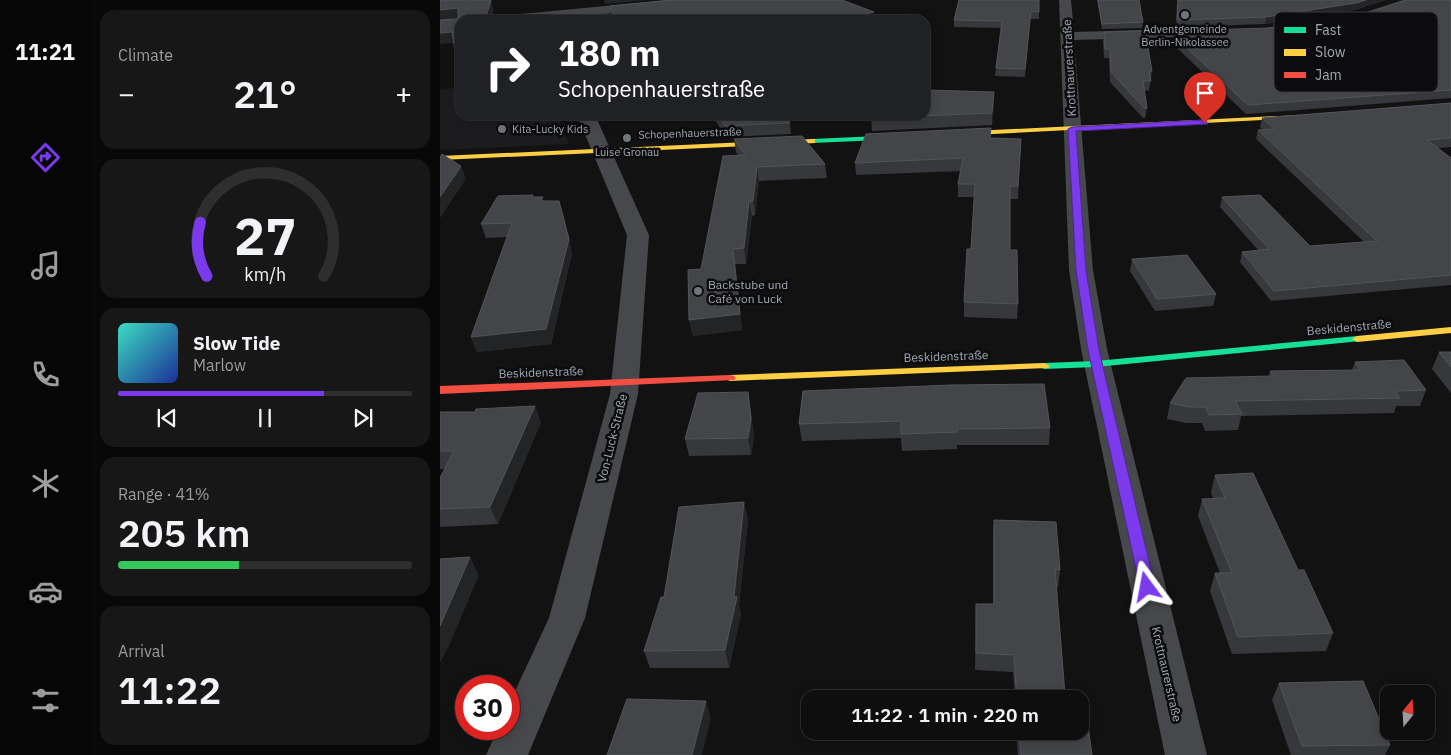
<!DOCTYPE html>
<html lang="en">
<head>
<meta charset="utf-8">
<style>
  body { margin:0; font-family:"IBM Plex Sans",sans-serif; background:#171717; color:#f1f3f6; height:100vh; display:flex; flex-direction:column; font-size:19px; white-space:nowrap }
  * { box-sizing:border-box; margin:0 }
  p { font-size:16px; color:#9b9c9e }
  .icon { flex:none; width:28px; height:28px; fill:none; stroke:currentColor; stroke-width:2; stroke-linecap:round; stroke-linejoin:round }
  .map { position:relative; flex:1; overflow:hidden }
  .side { display:flex; flex-direction:column; gap:10px; padding:10px; background:#080808; width:350px }
  .side>* { flex:none }
  .banner { position:absolute; left:15px; top:15px; width:475px; height:105px; border-radius:15px; box-shadow:0 2px 12px #0003,0 0 0 1px #2e2e2e; background:#202124; color:#fff; overflow:hidden }
  .needle { width:32px; rotate:18deg }
  .tools { position:absolute; left:940px; top:685px; display:grid; gap:10px }
  .tools a { display:grid; place-items:center; width:55px; height:55px; border-radius:10px; background:#0e0e0e; box-shadow:0 2px 12px #0003,0 0 0 1px #2e2e2e; font-size:25px }
  .speed { position:absolute; left:15px; top:675px; display:flex; gap:10px; font-size:25px; font-weight:700; text-align:center }
  .speed>* { display:grid; place-content:center; width:65px; height:65px; border-radius:50%; background:#0e0e0e; box-shadow:0 2px 12px #0003,0 0 0 1px #2e2e2e; line-height:1 }
  .speed .limit { border:8px solid #d22; background:#fff; color:#111 }
  .pin { position:absolute; display:grid; place-items:center; width:42px; height:42px; color:#fff; margin:-51px -21px; border-radius:50% 50% 50% 0; rotate:-45deg; box-shadow:0 0 5px #0007 }
  .pin .icon { rotate:45deg }
  .me { position:absolute; width:55px; margin:-28px; rotate:347deg; stroke-linejoin:round; filter:drop-shadow(0 0 4px #0008) }
  .turn { display:flex; align-items:center; gap:18px; height:105px; padding:0 20px; font-size:22px }
  .turn .icon { width:65px; height:65px; stroke-width:2.5 }
  .turn b { display:block; font-size:35px; line-height:42px }
  .big { font-size:38px; font-weight:600; line-height:1.1 }
  .side .card { flex:1; display:flex; flex-direction:column; justify-content:center; gap:8px; min-width:0; padding:0 18px; border-radius:15px; background:#171717 }
  .side .dial { align-items:center; gap:0 }
  .dial svg { height:130px; overflow:visible; fill:none; stroke:#2e2e2e; stroke-width:7; stroke-linecap:round; text-anchor:middle }
  .dial text { fill:#f1f3f6; stroke:none }
  .song { display:flex; align-items:center; gap:15px }
  .cover { width:60px; height:60px; border-radius:8px; background:linear-gradient(135deg,hsl(170 70% 55%),hsl(230 70% 35%)) }
  .played { height:5px; border-radius:2px; background:linear-gradient(90deg,#7c3aed 70%,#2e2e2e 70%) }
  .keys { display:flex; justify-content:space-around; direction:ltr }
  .heat { display:flex; justify-content:space-between; align-items:center; font-size:28px; direction:ltr }
  .charge { height:8px; border-radius:4px; background:linear-gradient(90deg,#34c759 41%,#2e2e2e 0) }
  .trip { position:absolute; left:361px; top:690px; width:288px; height:50px; border-radius:15px; background:#0e0e0e; box-shadow:0 2px 12px #0003,0 0 0 1px #2e2e2e; font-weight:600; line-height:50px; text-align:center }
  main { display:flex; flex:1; min-height:0 }
  .tab-bar { display:flex; flex-direction:column; width:90px; justify-content:space-around; align-items:center; background:#060606; color:#9b9c9e }
  .tab-bar .icon { width:35px; height:35px }
  .tab-bar .current { color:#7c3aed }
  .tab-bar b { font-size:22px; color:#f1f3f6 }
  .map>svg:first-child { display:block }
</style>
</head>
<body>
<main>
<nav class="tab-bar">
<b>11:21</b>
<svg class="icon current" aria-label="directions" viewBox="0 0 24 24"><path d="M12 3l9 9-9 9-9-9zM9 14v-3h6M13 9l2 2-2 2"/></svg>
<svg class="icon" aria-label="music" viewBox="0 0 24 24"><path d="M9 18V5l10-2v13"/><circle cx="6" cy="18" r="3"/><circle cx="16" cy="16" r="3"/></svg>
<svg class="icon" aria-label="phone" viewBox="0 0 24 24"><path d="M5 4h4l2 5-3 2q2 4 5 5l2-3 5 2v4C11 20 4 13 5 4z"/></svg>
<svg class="icon" aria-label="climate" viewBox="0 0 24 24"><path d="M12 3v18M4 7l16 10M4 17L20 7"/></svg>
<svg class="icon" aria-label="car" viewBox="0 0 24 24"><path d="M5 17H2v-5l4-1 3-4h7l3 4 3 1v5h-3M9 17h6M6 11h13"/><circle cx="7" cy="17" r="2"/><circle cx="17" cy="17" r="2"/></svg>
<svg class="icon" aria-label="filters" viewBox="0 0 24 24"><path d="M4 7h16M4 17h16"/><circle cx="9" cy="7" r="2"/><circle cx="15" cy="17" r="2"/></svg>
</nav>
<section class="side">
<div class="card"><p>Climate</p>
<div class="heat"><a>−</a><b class="big">21°</b><a>+</a></div>
</div>
<div class="card dial"><svg viewBox="0 0 100 80">
<path d="M14 69A42 42 0 1 1 86 69"/>
<path d="M14 69A42 42 0 0 1 10 36" stroke="#7c3aed"/>
<text x="50" y="56" font-size="32" font-weight="700">27</text>
<text x="50" y="72" font-size="11">km/h</text>
</svg></div>
<div class="card">
<div class="song"><i class="cover"></i><div><b>Slow Tide</b><p>Marlow</p></div></div>
<div class="played"></div>
<div class="keys"><svg class="icon" aria-label="previous" viewBox="0 0 24 24"><path d="M18 5L8 12l10 7zM5 5v14"/></svg><svg class="icon" aria-label="pause" viewBox="0 0 24 24"><path d="M8 5v14M16 5v14"/></svg><svg class="icon" aria-label="next" viewBox="0 0 24 24"><path d="M6 5l10 7-10 7zM19 5v14"/></svg></div>
</div>
<div class="card"><p>Range · 41%</p><b class="big">205 km</b><div class="charge"></div></div>
<div class="card"><p>Arrival</p><b class="big">11:22</b></div>
</section>
<div class="map">
<svg width="1011" height="755" viewBox="0 0 1011 755">
  <rect width="100%" height="100%" fill="#121212"/>
  <!-- built -->
  <polygon fill="#1c1c1f" points="20,87 20,115 117,115 129,144 0,150 0,90"/>
  <g fill="none" stroke-linecap="round" stroke-linejoin="round">
    <!-- street -->
    <g fill="#46484b" fill-rule="evenodd">
      <polygon points="228,0 274,0 268,4 102,20 54,20 61,16"/>
      <polygon points="619,0 631,0 634,32 772,28 779,32 772,36 634,40 653,270 667,349 767,755 725,755 641,349 629,270"/>
      <polygon points="137,115 155,115 209,235 198,394 145,618 88,755 46,755 58,729 69,729 69,704 109,618 170,394 187,235"/>
    </g>
    <!-- fast -->
    <g fill="#16e098" fill-rule="evenodd">
      <polygon points="461,135 464,135 464,139 372,143 368,141 372,139"/>
      <polygon points="917,336 922,339 921,341 656,367 604,369 598,366 604,363 656,361"/>
    </g>
    <!-- slow -->
    <g fill="#ffcf43" fill-rule="evenodd">
      <polygon points="860,115 864,117 862,118 513,136 509,134 513,132"/>
      <polygon points="372,139 375,139 375,143 0,160 0,156"/>
      <polygon points="1011,327 1011,333 917,342 912,339 917,336"/>
      <polygon points="604,363 610,366 608,368 290,381 284,378 290,375"/>
    </g>
    <!-- jam -->
    <polygon fill="#f24e42" fill-rule="evenodd" points="290,375 294,376 296,378 294,380 0,394 0,386"/>
  </g>
  <!-- wall -->
  <g fill="#37383b">
    <polygon points="599,0 599,19 590,19 585,77 555,76 561,28 514,27 514,20"/>
    <polygon points="657,0 699,0 703,22 702,28 662,29"/>
    <polygon points="737,0 946,0 915,10 825,24 736,27"/>
    <polygon points="1011,0 1011,98 806,114 735,46 737,31 827,28"/>
    <polygon points="170,6 434,20 174,20 172,15"/>
    <polygon points="664,32 712,71 709,91 704,90 707,108 705,118 703,118 670,82 669,58 664,58 663,41"/>
    <polygon points="554,92 552,125 432,131 431,118"/>
    <polygon points="1011,103 1011,147 998,148 1011,158 1011,285 831,301 800,262 802,252 818,250 780,207 782,197 870,246 924,242 816,139 818,130 823,130 820,127 822,118"/>
    <polygon points="272,115 344,115 350,123 351,134 286,137"/>
    <polygon points="550,138 581,139 578,199 570,199 570,250 578,304 577,319 524,317 524,302 531,249 534,197 518,197 518,184 521,171 416,175 415,163"/>
    <polygon points="294,139 385,164 387,178 319,181 315,215 312,216 306,264 295,264 302,330 253,336 249,320 261,269 298,155 296,152"/>
    <polygon points="94,197 104,201 123,214 132,253 111,344 37,352 31,337 67,237 46,238 41,224"/>
    <polygon points="692,259 776,294 773,306 715,311 690,271"/>
    <polygon points="999,352 1011,352 1011,393 992,369"/>
    <polygon points="915,362 986,390 980,406 956,406 954,413 801,416 798,430 765,431 762,423 746,423 727,419 730,403 829,376 830,371 912,370"/>
    <polygon points="363,391 610,428 609,445 517,445 517,449 462,451 461,438 362,441 359,424"/>
    <polygon points="308,392 314,436 311,455 249,456 245,439"/>
    <polygon points="0,412 101,422 58,524 0,527 0,478 5,469 0,469"/>
    <polygon points="775,475 858,570 893,633 886,651 792,654 770,591 775,573 780,573 758,516 762,499 773,498 771,492"/>
    <polygon points="304,502 308,520 299,606 301,614 289,668 210,668 204,651 224,597"/>
    <polygon points="554,520 616,522 620,570 618,587 616,587 625,695 644,696 652,755 578,755 576,731 640,731 640,699 575,699 573,672 535,670 536,604 553,604 553,537"/>
    <polygon points="839,683 950,745 945,755 851,755 832,700"/>
  </g>
  <!-- shaded-wall -->
  <g fill="#232425">
    <polygon points="51,0 54,10 51,20 45,20"/>
    <polygon points="164,0 208,0 165,4"/>
    <polygon points="926,0 946,0 915,10 825,24 826,17"/>
    <polygon points="18,8 21,19 0,21 0,10"/>
    <polygon points="434,12 434,20 400,20"/>
    <polygon points="12,32 16,43 0,44 0,33"/>
    <polygon points="554,92 554,104 552,125 552,113"/>
    <polygon points="21,166 26,179 0,218 0,197"/>
    <polygon points="317,167 319,181 315,215 313,201"/>
    <polygon points="119,201 132,253 111,344 37,352 31,337"/>
    <polygon points="309,201 312,216 306,264 304,248"/>
    <polygon points="293,249 295,264 302,330 253,336 249,320"/>
    <polygon points="308,392 314,436 311,455 308,438"/>
    <polygon points="95,406 101,422 58,524 50,507"/>
    <polygon points="304,502 308,520 299,606 301,614 289,668 285,650 294,597"/>
    <polygon points="30,557 39,575 9,646 0,663 0,626"/>
    <polygon points="266,701 271,718 262,755 252,755"/>
  </g>
  <!-- building -->
  <g fill="#434548" stroke="#525459">
    <polygon points="0,0 51,0 45,20 20,20 20,83 12,32 0,33 0,20 18,19 18,8 0,10"/>
    <polygon points="232,0 402,0 434,12 400,20 253,20 238,15 242,20 176,20 170,6"/>
    <polygon points="519,0 599,0 599,12 591,11 585,69 556,68 562,21 514,20"/>
    <polygon points="658,0 699,0 703,22 662,24"/>
    <polygon points="738,0 926,0 916,3 826,17 737,20"/>
    <polygon points="965,0 1011,0 1011,90 808,105 736,38 737,31 827,28 919,15"/>
    <polygon points="705,31 712,71 709,71 711,81 703,81 707,108 704,108 671,72 670,49 665,49 664,32"/>
    <polygon points="485,90 554,92 552,113 431,118 432,115 485,115"/>
    <polygon points="1011,103 1011,138 987,140 1011,158 1011,275 834,291 802,252 829,249 782,197 820,195 870,246 937,241 818,130 834,129 822,118"/>
    <polygon points="278,115 344,115 350,123 285,126"/>
    <polygon points="551,128 550,138 581,139 578,186 570,186 570,250 577,250 578,304 524,302 527,249 531,249 535,184 518,184 523,158 415,163 426,134"/>
    <polygon points="362,136 385,164 317,167 313,201 309,201 304,248 293,249 300,314 249,320 248,270 261,269 283,156 305,155 294,139"/>
    <polygon points="2,154 21,166 0,197 0,157"/>
    <polygon points="93,195 92,197 103,197 101,201 119,201 129,239 106,329 31,337 72,223 41,224 58,196"/>
    <polygon points="747,255 776,294 717,299 692,259"/>
    <polygon points="999,352 1011,352 1011,367"/>
    <polygon points="964,360 986,390 955,391 960,398 795,401 802,414 769,415 766,407 749,407 730,403 746,378 833,376 830,371 920,370 915,362"/>
    <polygon points="604,384 610,428 517,429 517,432 461,434 461,421 359,424 363,391 511,385"/>
    <polygon points="308,392 311,419 308,438 245,439 258,393"/>
    <polygon points="95,406 50,507 0,509 0,478 14,451 0,451 0,412 35,412 36,409"/>
    <polygon points="813,473 858,570 864,570 893,633 798,637 775,573 792,573 762,499 785,498 775,475"/>
    <polygon points="304,502 294,597 297,597 285,650 204,651 221,597 224,597 239,507"/>
    <polygon points="554,520 616,522 620,570 615,569 625,695 644,696 652,755 581,755 579,731 640,731 640,699 577,699 574,655 536,653 536,604 554,604"/>
    <polygon points="30,557 0,626 0,559"/>
    <polygon points="923,681 950,745 862,746 839,683"/>
    <polygon points="187,699 266,701 252,755 167,755"/>
  </g>
  <!-- route -->
  <polygon fill="#7c3aed" stroke="#51269a" points="765,120 768,124 636,131 646,270 659,350 715,587 712,591 702,591 700,587 648,350 636,270 628,129 632,127"/>
  <!-- markers -->
  <g fill="#70747b" stroke="#0c0c0e" stroke-width="2">
    <circle cx="745" cy="15" r="5"/>
    <circle cx="62" cy="129" r="5"/>
    <circle cx="187" cy="138" r="5"/>
    <circle cx="258" cy="291" r="5"/>
  </g>
  <g text-anchor="middle" dominant-baseline="central" stroke-width="5" stroke-linejoin="round" paint-order="stroke">
    <!-- far-poi labels -->
    <g font-size="11" fill="#a3a9b3" stroke="#0c0c0e">
      <text x="745" y="29">Adventgemeinde<tspan x="745" dy="13">Berlin-Nikolassee</tspan></text>
      <text x="72" y="129" text-anchor="start">Kita-Lucky Kids</text>
      <text x="187" y="152">Luise Gronau</text>
    </g>
    <!-- far-street labels -->
    <g font-size="11" fill="#a3a9b3" stroke="#0c0c0e">
      <text transform="translate(250 133) rotate(-2)">Schopenhauerstraße</text>
    </g>
    <!-- street labels -->
    <g font-size="12" fill="#a3a9b3" stroke="#0c0c0e">
      <text transform="translate(629 68) rotate(-93)">Krottnaurerstraße</text>
      <text transform="translate(909 327) rotate(-5)">Beskidenstraße</text>
      <text transform="translate(506 356) rotate(-2)">Beskidenstraße</text>
      <text transform="translate(101 372) rotate(-2)">Beskidenstraße</text>
      <text transform="translate(172 438) rotate(-76)">Von-Luck-Straße</text>
      <text transform="translate(727 674) rotate(77)">Krottnaurerstraße</text>
    </g>
    <!-- poi labels -->
    <g font-size="12" fill="#a3a9b3" stroke="#0c0c0e" text-anchor="start">
      <text x="268" y="284">Backstube und<tspan x="268" dy="14">Café von Luck</tspan></text>
    </g>
  </g>
  <!-- legend -->
  <rect x="834" y="12" width="164" height="80" rx="8" fill="#0c0c0e" stroke="#393b40" stroke-width="1"/>
  <rect x="844" y="27" width="22" height="6" fill="#16e098"/>
  <rect x="844" y="49" width="22" height="7" fill="#ffcf43"/>
  <rect x="844" y="72" width="22" height="6" fill="#f24e42"/>
  <g font-size="14" fill="#a3a9b3">
    <text x="875" y="35">Fast</text>
    <text x="875" y="57">Slow</text>
    <text x="875" y="80">Jam</text>
  </g>
</svg>
<div class="tools">
<a><svg class="needle" viewBox="-14 -14 28 28"><path d="M0-13l5 13h-10z" fill="#e53935"/><path d="M0 13l5-13h-10z" fill="#9b9c9e"/></svg></a>
</div>
<div class="speed"><div class="limit">30</div></div>
<div class="pin" style="left:765px;top:123px;background:#d93025"><svg class="icon" aria-label="arrive" viewBox="0 0 24 24"><path d="M6 21V4h12l-3 4 3 4H6"/></svg></div>
<svg class="me" style="left:707px;top:587px" viewBox="-20 -20 40 40"><path d="M0-17L14 15 0 8-14 15z" fill="#7c3aed" stroke="#fff" stroke-width="4"/></svg>
<div class="trip">11:22 · 1 min · 220 m</div>
<div class="banner">
<div class="turn"><svg class="icon" aria-label="right" viewBox="0 0 24 24"><path d="M7 20v-9h11M14 6l5 5-5 5"/></svg><div><b>180 m</b>Schopenhauerstraße</div></div>
</div>
</div>
</main>
</body>
</html>
